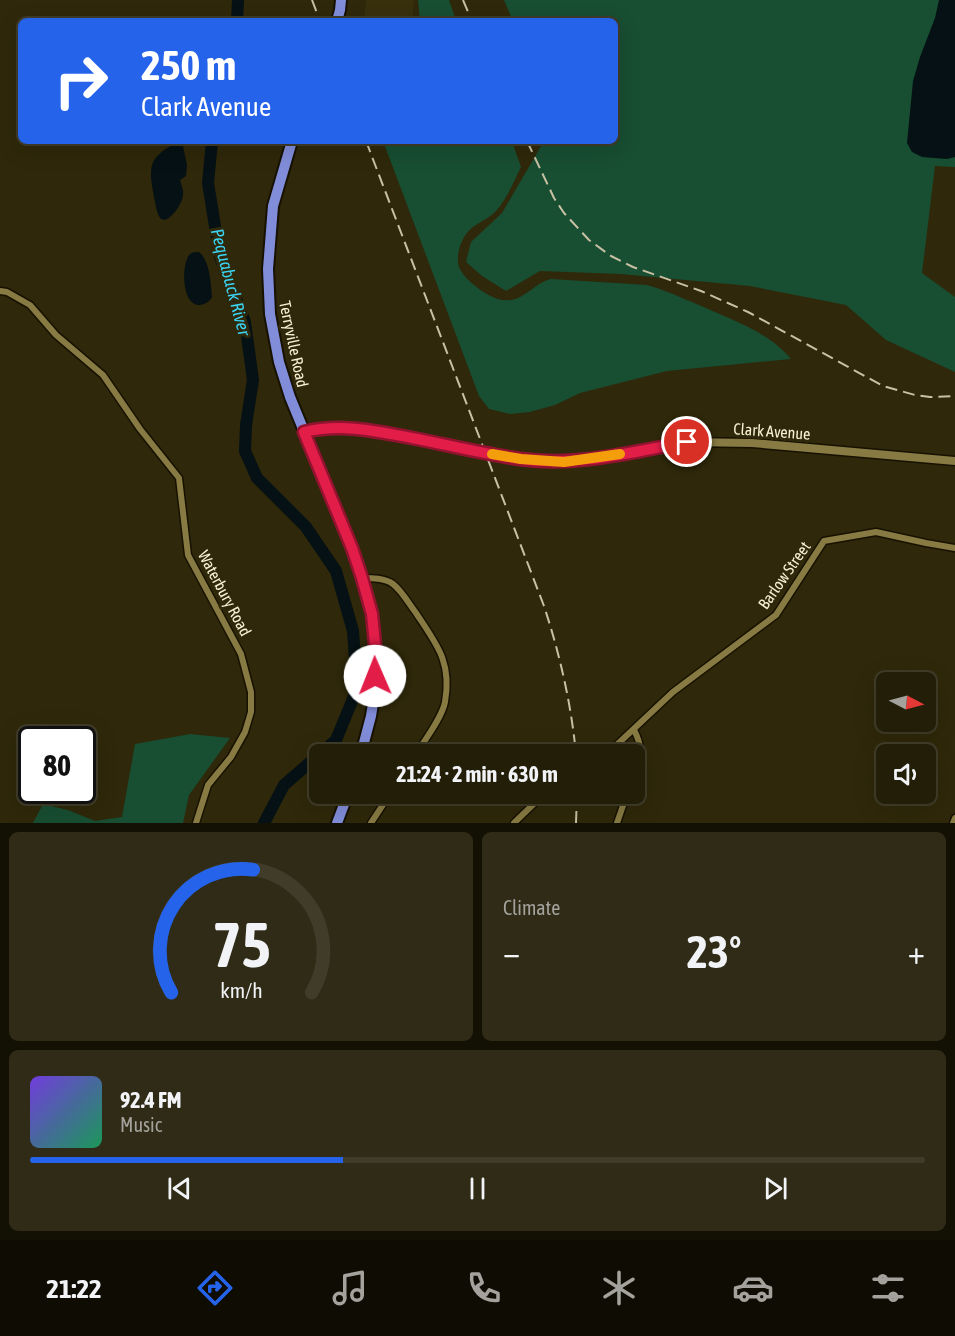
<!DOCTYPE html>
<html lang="en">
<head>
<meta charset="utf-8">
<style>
  body { margin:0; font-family:"Asap Condensed",sans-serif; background:#2f2b16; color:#f1f3f6; height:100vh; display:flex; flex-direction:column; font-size:22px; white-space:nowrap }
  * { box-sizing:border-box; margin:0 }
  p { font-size:20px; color:#a3a29c }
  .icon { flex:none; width:33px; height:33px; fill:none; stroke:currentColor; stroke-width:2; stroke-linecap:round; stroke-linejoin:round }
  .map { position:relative; height:823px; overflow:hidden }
  .side { display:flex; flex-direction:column; gap:9px; padding:9px; background:#131004; flex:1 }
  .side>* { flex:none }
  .top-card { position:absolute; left:18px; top:18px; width:600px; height:126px; border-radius:9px; box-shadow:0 6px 24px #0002,0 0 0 2px #403c29; background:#2563eb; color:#fff; overflow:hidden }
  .needle { width:39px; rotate:96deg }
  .fabs { position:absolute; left:876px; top:672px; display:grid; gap:12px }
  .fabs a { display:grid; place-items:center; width:60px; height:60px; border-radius:9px; background:#231e08; box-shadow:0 6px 24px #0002,0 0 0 2px #403c29; font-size:30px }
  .speed { position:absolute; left:18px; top:726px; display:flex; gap:12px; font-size:30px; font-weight:700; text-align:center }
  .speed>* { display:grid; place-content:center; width:78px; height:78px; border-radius:50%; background:#231e08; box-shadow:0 6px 24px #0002,0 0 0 2px #403c29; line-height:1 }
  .speed .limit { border:3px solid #111; border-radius:9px; background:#fff; color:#111 }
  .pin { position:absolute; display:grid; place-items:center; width:51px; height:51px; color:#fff; margin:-26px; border:3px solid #fff; border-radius:50%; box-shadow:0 2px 6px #0007 }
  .me { position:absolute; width:66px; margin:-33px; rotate:359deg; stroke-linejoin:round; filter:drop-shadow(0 0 4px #0008) }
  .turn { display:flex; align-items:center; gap:21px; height:126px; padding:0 24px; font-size:27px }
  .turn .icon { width:78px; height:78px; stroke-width:2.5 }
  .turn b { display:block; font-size:42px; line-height:51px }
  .big { font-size:45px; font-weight:700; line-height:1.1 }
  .side .widget { flex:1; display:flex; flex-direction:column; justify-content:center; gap:9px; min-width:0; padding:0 21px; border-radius:9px; background:#2f2b16 }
  .side .dial { align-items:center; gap:0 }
  .dial svg { height:156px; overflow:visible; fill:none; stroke:#403c29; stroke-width:7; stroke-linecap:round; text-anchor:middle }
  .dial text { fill:#f1f3f6; stroke:none }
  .song { display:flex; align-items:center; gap:18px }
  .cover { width:72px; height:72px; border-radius:9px; background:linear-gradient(135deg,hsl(260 70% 55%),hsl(150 70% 35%)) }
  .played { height:6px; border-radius:3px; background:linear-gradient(90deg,#2563eb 35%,#403c29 35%) }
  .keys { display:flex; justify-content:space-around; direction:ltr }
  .heat { display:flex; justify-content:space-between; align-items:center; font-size:33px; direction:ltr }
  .side .tiles { flex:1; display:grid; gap:9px; grid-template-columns:1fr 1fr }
  .widget:last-child { grid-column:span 2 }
  .trip { position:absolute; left:309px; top:744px; width:336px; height:60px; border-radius:9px; background:#231e08; box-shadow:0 6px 24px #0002,0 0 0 2px #403c29; font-weight:700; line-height:60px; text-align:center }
  .tabs { display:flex; height:96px; justify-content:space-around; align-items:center; background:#0e0c03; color:#a3a29c }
  .tabs .icon { width:42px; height:42px }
  .tabs .selected { color:#2563eb }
  .tabs b { font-size:27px; color:#f1f3f6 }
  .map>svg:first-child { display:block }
</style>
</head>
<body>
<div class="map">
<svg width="955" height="823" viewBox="0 0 955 823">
  <rect width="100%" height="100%" fill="#2f280a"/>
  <!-- built -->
  <polygon fill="#38300d" points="366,0 414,0 412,21 364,21"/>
  <!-- green -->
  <g fill="#184e32">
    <polygon points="418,0 449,0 456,21 420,21"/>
    <polygon points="504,0 955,0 955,167 935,166 922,273 955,297 955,372 886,340 846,305 750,286 621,274 540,271 506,291 482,276 466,262 471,242 502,213 544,141 615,141 615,21 513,21"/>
    <path d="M383 141H512L521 167C514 181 507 199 496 211 490 218 481 221 473 227 462 235 455 254 459 267 462 274 468 280 474 285 484 293 497 302 511 300 526 298 536 282 551 279L647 285C665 290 682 298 699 305 730 319 769 332 791 359L667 371 580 393 555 405 530 412 510 414 489 409 479 396Z"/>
    <polygon points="190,734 230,738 189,795 183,823 33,823 43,804 68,810 95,821 122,817 135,744"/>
  </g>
  <!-- water -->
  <g fill="#051114">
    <polygon points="939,0 955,0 955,157 947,159 922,157 912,152 907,143 913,81 920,57 935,18"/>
    <path d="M176 143 183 146 187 165 186 176 180 180C181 185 184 190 183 195 182 204 173 217 165 220L161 219C156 213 156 205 154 197 149 168 147 158 176 143Z"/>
    <path d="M199 252C210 261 211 284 212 297 209 302 206 304 200 305 181 306 181 263 190 254 193 252 196 252 199 252Z"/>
  </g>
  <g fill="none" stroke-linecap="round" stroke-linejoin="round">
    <!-- river -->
    <g stroke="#051114" stroke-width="12">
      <polyline points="237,21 238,0"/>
      <polyline points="212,141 208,183 220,257 245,322 253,380 246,425 245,451 257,478 306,527 336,571 353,631 357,689 336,740 284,785 264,823"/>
    </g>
    <!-- street casing -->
    <g stroke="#171100" stroke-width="9">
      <g id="street">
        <polyline points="0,291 7,292 30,305 56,335 103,375 140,429 179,478 188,555 241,654 251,692 251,712 245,732 231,757 208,785 196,823"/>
        <path d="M362 578C372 578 385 578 393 584 402 591 409 604 416 613 437 645 452 662 445 702 442 718 424 741 416 754"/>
        <path d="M634 730C643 747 641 755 634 773"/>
        <polyline points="607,754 673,692 776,615 824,541 876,532 926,543 955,548"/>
        <polyline points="371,823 390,794"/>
        <polyline points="514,823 544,794"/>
        <polyline points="617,823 627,794"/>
        <polyline points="953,823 955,818"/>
      </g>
    </g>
    <!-- secondary casing -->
    <g stroke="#171100" stroke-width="11">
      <polyline id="secondary" points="304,432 328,427 374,430 521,459 564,462 597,458 687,442 752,443 955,461"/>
    </g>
    <!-- highway casing -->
    <g stroke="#171100" stroke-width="14">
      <g id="highway">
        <polyline points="337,21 340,10 341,0"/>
        <polyline points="292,141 273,206 268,269 270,314 279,362 290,397 352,548 362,578 372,614 376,654 375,691 371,716 361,754"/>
        <polyline points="337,823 348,794"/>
      </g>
    </g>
    <!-- street -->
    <use href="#street" stroke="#877a42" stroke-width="6"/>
    <!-- secondary -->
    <use href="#secondary" stroke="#877a42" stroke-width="8"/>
    <!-- highway -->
    <use href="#highway" stroke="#828dda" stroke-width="10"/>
    <!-- rail -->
    <g stroke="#c8c1a4" stroke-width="2" stroke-dasharray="12 6" stroke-linecap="butt">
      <polyline points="312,0 320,21"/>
      <polyline points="463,0 472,21"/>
      <path d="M366 141 544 606C560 655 571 703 576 754"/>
      <polyline points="527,141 554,198 564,213 589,240 611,256 633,267 701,291 748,312 883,386 915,395 930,397 955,396"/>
      <polyline points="576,823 577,794"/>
    </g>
  </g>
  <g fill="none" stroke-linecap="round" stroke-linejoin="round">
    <!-- route casing -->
    <g stroke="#92132f" stroke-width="15">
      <path id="route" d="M375 676 376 654 372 614 362 578 352 548 304 432C341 423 376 431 412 438 448 445 484 454 520 459 576 467 632 452 687 442"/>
    </g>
    <!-- route -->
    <use href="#route" stroke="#e11d48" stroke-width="10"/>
    <!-- slow -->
    <polyline stroke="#f59e0b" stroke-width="10" points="492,454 521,459 564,462 620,454"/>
  </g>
  <g text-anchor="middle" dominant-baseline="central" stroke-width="6" stroke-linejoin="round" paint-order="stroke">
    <!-- street labels -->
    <g font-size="16" fill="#f8f1d4" stroke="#2f280a">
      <text transform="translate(294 344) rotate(78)">Terryville Road</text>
      <text transform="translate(772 431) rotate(4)">Clark Avenue</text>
      <text transform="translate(784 575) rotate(-55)">Barlow Street</text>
      <text transform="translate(225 593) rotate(62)">Waterbury Road</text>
    </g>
    <!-- water labels -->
    <g font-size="18" font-style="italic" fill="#3bd3f4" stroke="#2f280a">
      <text transform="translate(231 282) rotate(75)">Pequabuck River</text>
    </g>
  </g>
</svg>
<div class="fabs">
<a><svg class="needle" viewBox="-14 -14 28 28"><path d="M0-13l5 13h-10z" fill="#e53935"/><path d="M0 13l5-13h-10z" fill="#a3a29c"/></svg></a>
<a><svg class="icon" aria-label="sound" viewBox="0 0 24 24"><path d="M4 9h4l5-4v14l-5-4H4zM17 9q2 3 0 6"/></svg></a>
</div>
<div class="speed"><div class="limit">80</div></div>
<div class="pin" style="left:687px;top:442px;background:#d93025"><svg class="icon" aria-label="arrive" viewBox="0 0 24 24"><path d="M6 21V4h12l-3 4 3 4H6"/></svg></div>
<svg class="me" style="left:375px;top:676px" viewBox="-20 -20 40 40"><circle r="19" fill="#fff"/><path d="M0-13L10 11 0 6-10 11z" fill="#e11d48"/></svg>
<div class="trip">21:24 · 2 min · 630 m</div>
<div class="top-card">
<div class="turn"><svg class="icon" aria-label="right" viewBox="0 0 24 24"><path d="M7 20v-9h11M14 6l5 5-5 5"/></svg><div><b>250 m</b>Clark Avenue</div></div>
</div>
</div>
<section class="side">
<div class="tiles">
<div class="widget dial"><svg viewBox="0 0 100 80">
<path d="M14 69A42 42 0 1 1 86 69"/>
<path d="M14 69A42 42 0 0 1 56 6" stroke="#2563eb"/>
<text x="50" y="56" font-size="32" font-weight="700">75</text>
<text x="50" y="72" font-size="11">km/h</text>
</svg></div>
<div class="widget"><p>Climate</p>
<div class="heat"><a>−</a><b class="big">23°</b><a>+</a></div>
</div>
<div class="widget">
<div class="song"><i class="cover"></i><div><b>92.4 FM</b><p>Music</p></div></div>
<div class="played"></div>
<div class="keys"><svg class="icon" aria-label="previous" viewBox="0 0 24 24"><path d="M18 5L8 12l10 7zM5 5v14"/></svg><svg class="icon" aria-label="pause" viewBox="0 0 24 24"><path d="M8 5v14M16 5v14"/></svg><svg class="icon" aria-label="next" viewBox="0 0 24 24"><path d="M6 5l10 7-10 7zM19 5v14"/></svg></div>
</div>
</div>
</section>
<nav class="tabs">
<b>21:22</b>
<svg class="icon selected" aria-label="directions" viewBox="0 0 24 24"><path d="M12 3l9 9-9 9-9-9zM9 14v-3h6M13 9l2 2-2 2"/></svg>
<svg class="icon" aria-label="music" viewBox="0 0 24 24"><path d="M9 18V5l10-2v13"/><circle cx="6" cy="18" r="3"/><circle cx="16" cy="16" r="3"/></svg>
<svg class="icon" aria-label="phone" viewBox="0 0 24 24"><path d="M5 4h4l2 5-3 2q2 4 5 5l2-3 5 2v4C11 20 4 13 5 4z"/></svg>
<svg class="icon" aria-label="climate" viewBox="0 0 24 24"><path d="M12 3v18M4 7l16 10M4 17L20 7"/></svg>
<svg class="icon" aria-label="car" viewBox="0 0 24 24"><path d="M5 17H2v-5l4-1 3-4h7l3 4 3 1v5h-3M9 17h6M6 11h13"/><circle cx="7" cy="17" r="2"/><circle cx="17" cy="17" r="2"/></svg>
<svg class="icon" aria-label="filters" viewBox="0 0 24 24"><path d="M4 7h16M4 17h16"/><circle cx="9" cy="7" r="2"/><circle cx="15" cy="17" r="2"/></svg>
</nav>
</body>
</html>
